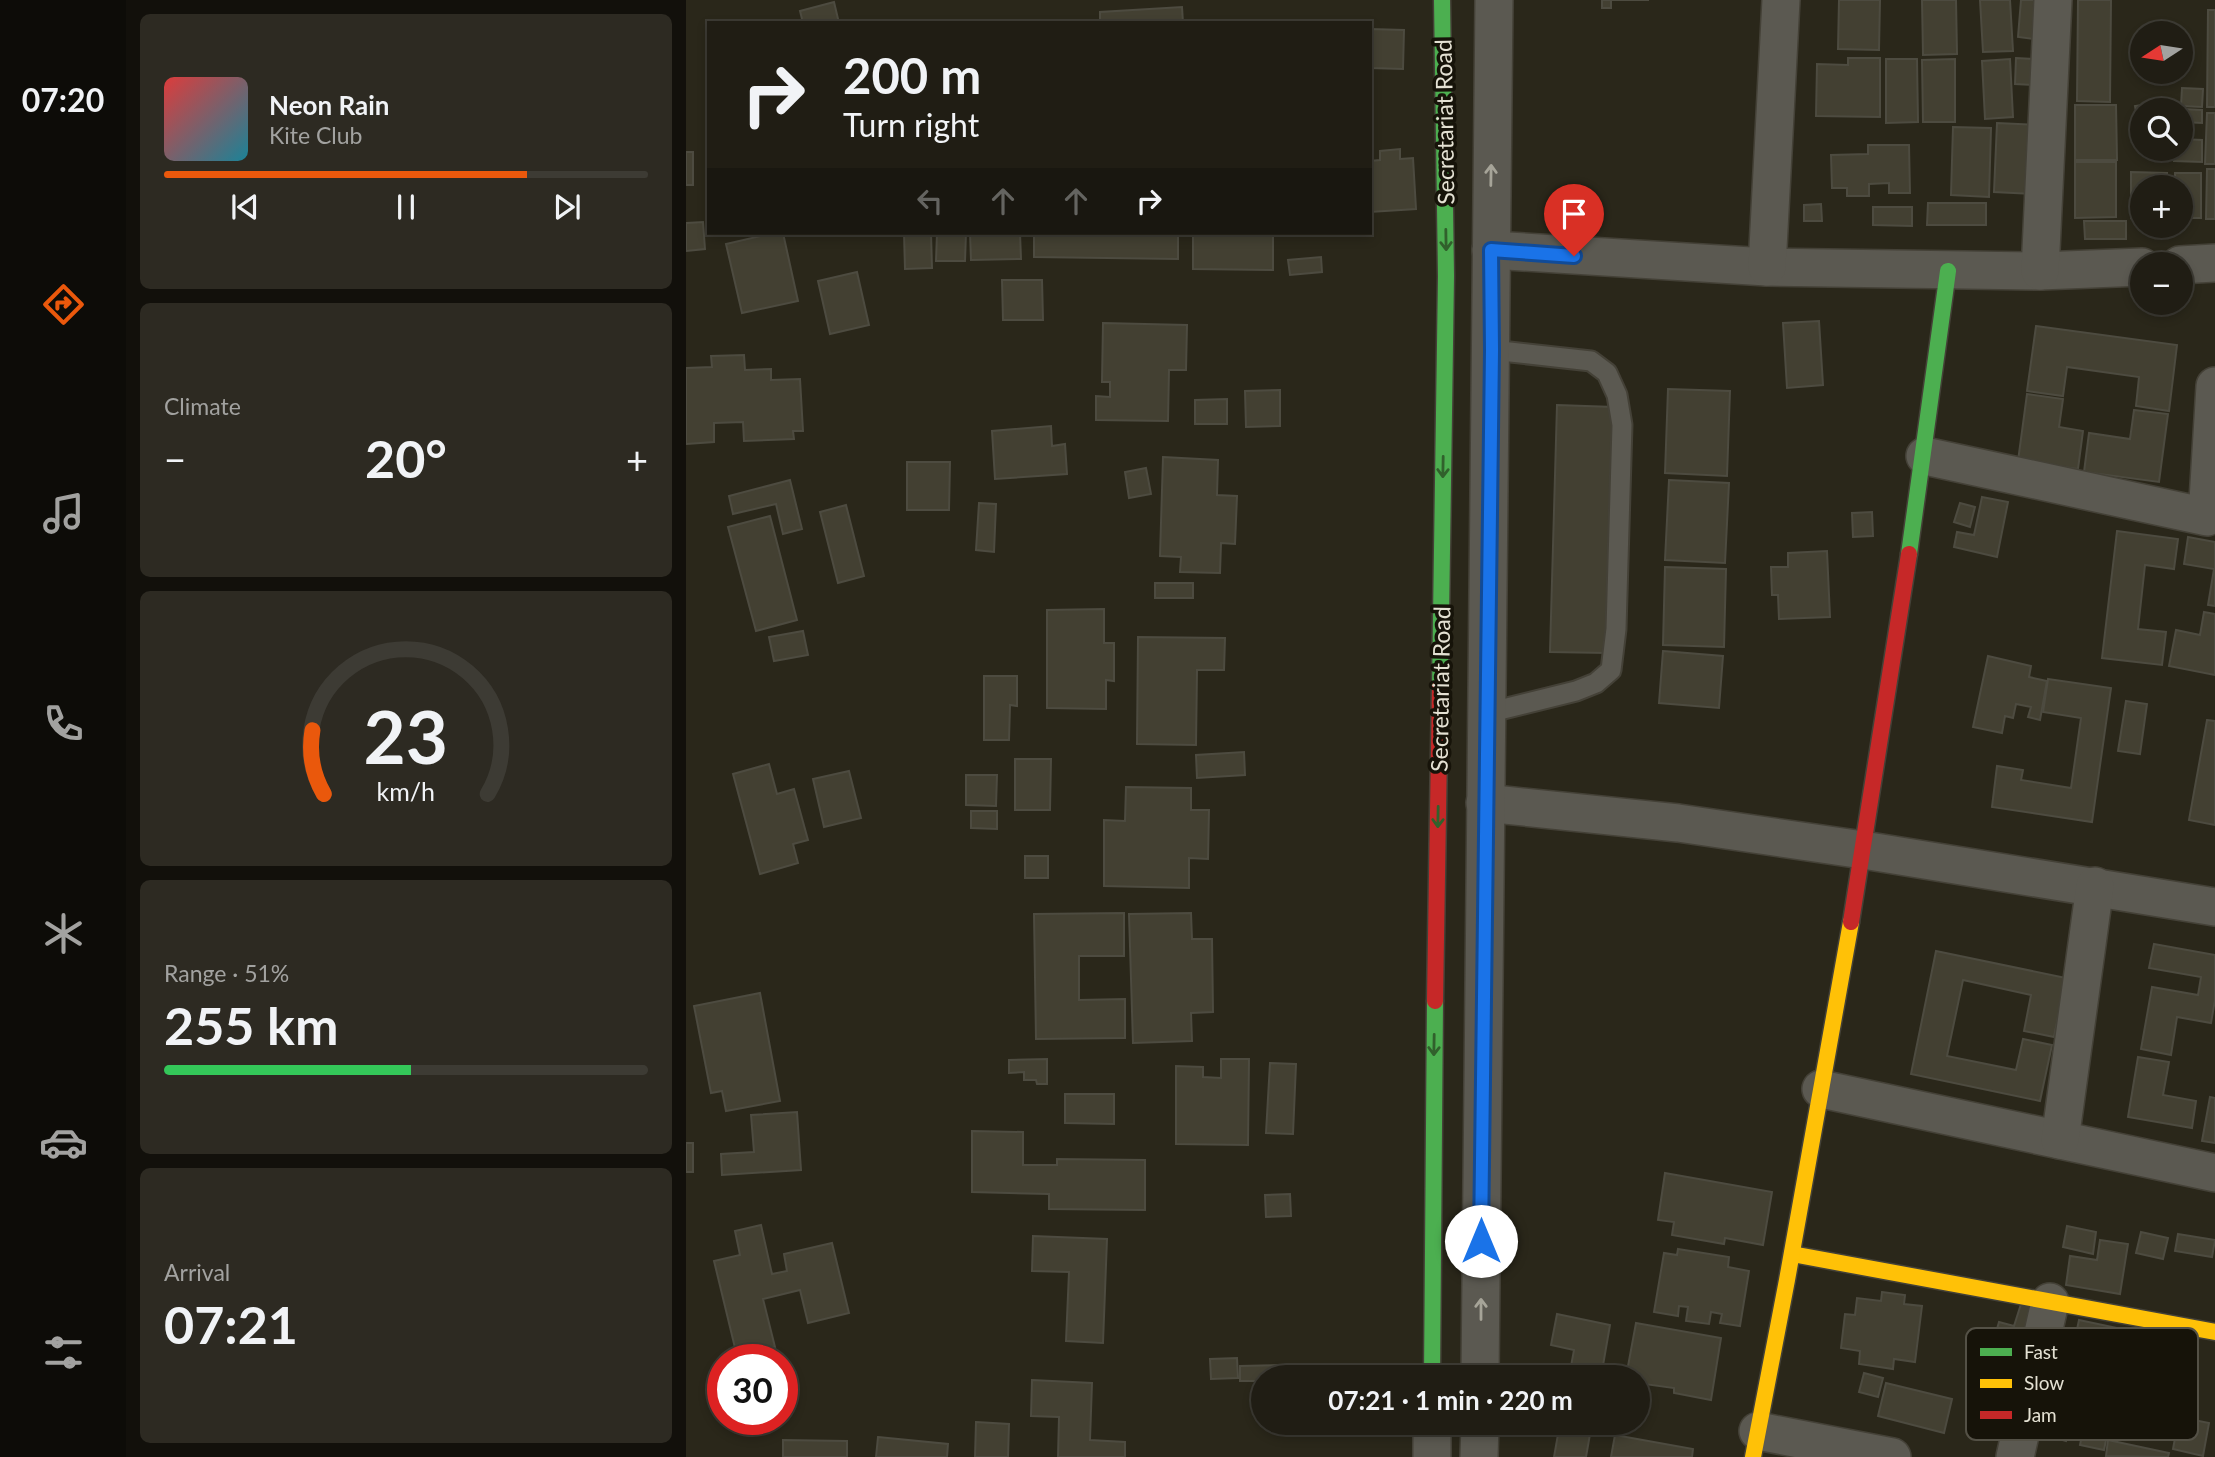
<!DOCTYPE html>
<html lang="en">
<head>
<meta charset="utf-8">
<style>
  body { margin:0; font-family:Lato,sans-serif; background:#2d2a22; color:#f1f3f6; height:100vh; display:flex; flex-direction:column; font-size:26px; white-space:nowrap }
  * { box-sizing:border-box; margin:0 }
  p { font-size:23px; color:#a2a2a0 }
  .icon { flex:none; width:38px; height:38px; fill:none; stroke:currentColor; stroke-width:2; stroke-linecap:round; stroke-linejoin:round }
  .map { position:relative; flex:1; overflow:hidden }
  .side { display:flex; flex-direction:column; gap:14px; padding:14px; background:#12100b; width:560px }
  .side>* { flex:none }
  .banner { position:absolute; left:21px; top:21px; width:665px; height:214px; border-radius:0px; box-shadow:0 4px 10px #0003,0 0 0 2px #3d3b34; background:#201d14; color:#f1f3f6; overflow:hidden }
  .needle { width:46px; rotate:258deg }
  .buttons { position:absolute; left:1444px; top:21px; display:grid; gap:14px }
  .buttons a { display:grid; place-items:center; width:63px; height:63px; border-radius:50%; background:#201d14; box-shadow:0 4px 10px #0003,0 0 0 2px #3d3b34; font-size:35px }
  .speed { position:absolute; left:21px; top:1344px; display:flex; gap:14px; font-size:35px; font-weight:700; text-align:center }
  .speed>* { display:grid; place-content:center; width:91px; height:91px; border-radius:50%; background:#201d14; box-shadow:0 4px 10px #0003,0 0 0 2px #3d3b34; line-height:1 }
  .speed .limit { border:10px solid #d22; background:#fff; color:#111 }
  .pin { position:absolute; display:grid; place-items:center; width:60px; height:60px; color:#fff; margin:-72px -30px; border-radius:50% 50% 50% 0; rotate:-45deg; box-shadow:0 0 7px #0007 }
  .pin .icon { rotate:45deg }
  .me { position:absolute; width:77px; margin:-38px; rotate:0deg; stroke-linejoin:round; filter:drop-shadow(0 0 5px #0008) }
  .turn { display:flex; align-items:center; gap:24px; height:147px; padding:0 21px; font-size:32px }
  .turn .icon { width:91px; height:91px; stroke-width:2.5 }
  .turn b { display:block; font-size:49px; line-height:60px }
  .lanes { display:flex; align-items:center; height:66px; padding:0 21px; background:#0003; justify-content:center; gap:35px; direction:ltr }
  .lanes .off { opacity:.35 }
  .big { font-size:52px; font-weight:700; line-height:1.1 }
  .side .card { flex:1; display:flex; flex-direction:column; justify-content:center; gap:10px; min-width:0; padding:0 24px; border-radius:10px; background:#2d2a22 }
  .side .dial { align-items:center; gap:0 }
  .dial svg { height:182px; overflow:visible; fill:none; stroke:#3d3b34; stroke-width:7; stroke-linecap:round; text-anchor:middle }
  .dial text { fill:#f1f3f6; stroke:none }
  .song { display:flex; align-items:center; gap:21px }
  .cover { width:84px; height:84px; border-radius:10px; background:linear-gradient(135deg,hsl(0 70% 55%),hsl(190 70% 35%)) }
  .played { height:7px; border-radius:4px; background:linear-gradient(90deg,#ea580c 75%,#3d3b34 75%) }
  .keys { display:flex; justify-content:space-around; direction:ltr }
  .heat { display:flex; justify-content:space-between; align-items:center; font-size:38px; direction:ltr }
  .charge { height:10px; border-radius:5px; background:linear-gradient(90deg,#34c759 51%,#3d3b34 0) }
  .trip { position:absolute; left:565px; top:1365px; width:399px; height:70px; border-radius:35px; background:#201d14; box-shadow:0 4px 10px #0003,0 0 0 2px #3d3b34; font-weight:700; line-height:70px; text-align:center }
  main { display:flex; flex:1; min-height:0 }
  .tab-bar { display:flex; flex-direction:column; width:126px; justify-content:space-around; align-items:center; background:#0d0c08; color:#a2a2a0 }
  .tab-bar .icon { width:49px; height:49px }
  .tab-bar .current { color:#ea580c }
  .tab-bar b { font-size:32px; color:#f1f3f6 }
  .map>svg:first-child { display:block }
</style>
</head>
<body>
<main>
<nav class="tab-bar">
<b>07:20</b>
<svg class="icon current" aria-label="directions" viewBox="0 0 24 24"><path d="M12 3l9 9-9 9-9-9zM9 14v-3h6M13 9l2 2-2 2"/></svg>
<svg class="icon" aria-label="music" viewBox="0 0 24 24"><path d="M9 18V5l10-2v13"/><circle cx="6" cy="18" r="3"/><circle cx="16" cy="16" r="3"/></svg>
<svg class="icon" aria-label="phone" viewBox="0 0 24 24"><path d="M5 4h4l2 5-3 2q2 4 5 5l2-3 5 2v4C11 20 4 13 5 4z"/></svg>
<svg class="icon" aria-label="climate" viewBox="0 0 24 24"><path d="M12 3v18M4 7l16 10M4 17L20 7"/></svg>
<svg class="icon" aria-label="car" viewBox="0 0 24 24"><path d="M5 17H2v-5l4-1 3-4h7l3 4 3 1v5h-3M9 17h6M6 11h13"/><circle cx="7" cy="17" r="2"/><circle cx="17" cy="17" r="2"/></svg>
<svg class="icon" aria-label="filters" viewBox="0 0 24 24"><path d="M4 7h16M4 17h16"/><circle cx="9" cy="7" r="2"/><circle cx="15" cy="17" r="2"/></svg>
</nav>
<section class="side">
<div class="card">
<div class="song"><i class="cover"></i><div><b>Neon Rain</b><p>Kite Club</p></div></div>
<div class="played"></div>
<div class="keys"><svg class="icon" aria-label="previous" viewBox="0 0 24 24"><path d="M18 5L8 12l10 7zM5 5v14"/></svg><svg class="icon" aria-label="pause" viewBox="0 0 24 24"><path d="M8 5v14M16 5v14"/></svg><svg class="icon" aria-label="next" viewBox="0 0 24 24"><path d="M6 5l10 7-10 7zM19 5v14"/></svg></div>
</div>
<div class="card"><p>Climate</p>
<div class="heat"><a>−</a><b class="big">20°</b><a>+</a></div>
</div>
<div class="card dial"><svg viewBox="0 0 100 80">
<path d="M14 69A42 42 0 1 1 86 69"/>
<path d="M14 69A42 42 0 0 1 9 41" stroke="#ea580c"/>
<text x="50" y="56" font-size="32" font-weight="700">23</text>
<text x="50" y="72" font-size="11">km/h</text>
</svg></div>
<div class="card"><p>Range · 51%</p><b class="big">255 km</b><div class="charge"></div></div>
<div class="card"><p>Arrival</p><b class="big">07:21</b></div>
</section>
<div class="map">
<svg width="1529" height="1457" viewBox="0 0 1529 1457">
  <rect width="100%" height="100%" fill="#2a271a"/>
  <!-- building -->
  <g fill="#434032" stroke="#4d4b40" stroke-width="2">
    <polygon points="916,0 963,0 925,0 925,8 916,8"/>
    <polygon points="1153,0 1194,0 1193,50 1152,49"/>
    <polygon points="1236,0 1270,0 1271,54 1237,55"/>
    <polygon points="1294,0 1324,0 1327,51 1297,52"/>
    <polygon points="1335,0 1351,0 1348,39 1332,37"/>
    <polygon points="1392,0 1425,0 1424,102 1391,101"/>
    <polygon points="148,2 153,23 117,23 114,11"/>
    <polygon points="496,7 497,23 414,23 414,12"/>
    <polygon points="1522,10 1529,10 1529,107 1521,107"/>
    <polygon points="385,20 385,23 314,23"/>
    <polygon points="684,29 718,30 717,69 684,68"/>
    <polygon points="1162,58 1194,58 1194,117 1130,116 1131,64 1162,65"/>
    <polygon points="1330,58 1348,59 1347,85 1329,84"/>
    <polygon points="1200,59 1231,59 1232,122 1200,123"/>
    <polygon points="1269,59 1269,122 1237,122 1236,60"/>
    <polygon points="1324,59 1327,117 1299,119 1296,61"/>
    <polygon points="1496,88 1517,89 1516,107 1495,106"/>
    <polygon points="1476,102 1477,110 1456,110 1456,143 1449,106"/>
    <polygon points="1389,105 1430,105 1431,160 1389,160"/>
    <polygon points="1497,109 1516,110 1516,123 1497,122"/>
    <polygon points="1521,113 1529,113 1529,164 1519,164"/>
    <polygon points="1311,123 1351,125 1347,194 1308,192"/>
    <polygon points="1267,127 1305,128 1303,197 1265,195"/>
    <polygon points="1494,139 1516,140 1516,162 1488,161 1489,149 1494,149"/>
    <polygon points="1182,145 1223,145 1224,193 1203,193 1203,183 1183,184 1183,196 1161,196 1161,188 1146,188 1145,155 1182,154"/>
    <polygon points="714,149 714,159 727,158 730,209 684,212 684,161 694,160 694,151"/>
    <rect x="0" y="152" width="7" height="33"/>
    <polygon points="1389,162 1430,162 1430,217 1389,218"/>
    <polygon points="1521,169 1529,169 1529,219 1520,219"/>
    <polygon points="1445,172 1481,173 1481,187 1456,187 1456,218 1445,218"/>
    <polygon points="1489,173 1515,173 1515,218 1494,218 1494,187 1489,187"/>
    <polygon points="1242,203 1300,203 1300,225 1241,225"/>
    <polygon points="1135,204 1136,221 1118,221 1118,205"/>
    <polygon points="1187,207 1226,207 1226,226 1187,225"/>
    <polygon points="1398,221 1440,221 1440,239 1399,239"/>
    <polygon points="17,222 19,249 0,251 0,223"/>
    <polygon points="88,233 97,233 112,301 56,313 40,244"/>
    <polygon points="218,233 245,233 246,268 219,269"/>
    <polygon points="251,233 280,233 279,261 250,261"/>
    <polygon points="284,233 334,233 335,259 285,260"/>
    <polygon points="348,233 492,233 492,259 348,257"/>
    <polygon points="507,233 587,233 587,270 507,269"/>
    <polygon points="635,257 636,272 604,275 602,260"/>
    <polygon points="171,272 183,325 144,334 132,281"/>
    <polygon points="316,280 356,280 357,320 317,320"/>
    <polygon points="1133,321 1137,385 1101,388 1097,323"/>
    <polygon points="417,323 501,325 500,370 483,370 482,421 410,420 410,396 424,397 424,382 416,382"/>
    <polygon points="1350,326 1491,345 1483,411 1450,406 1453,377 1381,367 1377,396 1341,391"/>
    <polygon points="58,355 59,370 85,369 85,380 114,379 117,431 107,431 108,439 58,441 57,422 28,423 28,442 0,444 0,368 26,367 25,356"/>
    <polygon points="982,389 1044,391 1041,476 979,473"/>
    <polygon points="594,390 594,426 560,427 559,391"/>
    <polygon points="1341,394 1377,399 1373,427 1397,431 1392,469 1332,461"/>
    <polygon points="541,399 541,424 509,424 509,400"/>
    <polygon points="871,405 928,407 921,653 864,652"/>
    <polygon points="1448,410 1482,414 1473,482 1398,472 1403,433 1444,439"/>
    <polygon points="365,426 366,446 379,444 381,474 309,479 306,431"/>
    <polygon points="477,457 532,460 531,495 551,496 549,544 535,543 534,573 494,572 495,557 474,556"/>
    <polygon points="221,462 264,462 263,510 221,510"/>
    <polygon points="460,468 465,494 443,498 439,472"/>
    <polygon points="104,480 116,529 97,534 90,504 47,514 43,496"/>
    <polygon points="983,480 1043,483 1039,563 979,560"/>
    <polygon points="1296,497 1322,502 1311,557 1268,547 1271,532 1288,535"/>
    <polygon points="293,503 310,504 308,552 290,550"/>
    <polygon points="1274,503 1289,507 1284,527 1268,522"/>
    <polygon points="160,505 178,576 152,583 134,512"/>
    <polygon points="1186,512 1187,536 1167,537 1166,513"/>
    <polygon points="84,516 111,620 70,631 42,527"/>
    <polygon points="1431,531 1492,539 1488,569 1459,565 1452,629 1480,632 1476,665 1416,658"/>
    <polygon points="1502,537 1529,542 1529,606 1522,605 1528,569 1498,564"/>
    <polygon points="1141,551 1144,617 1093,619 1092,595 1086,595 1085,567 1102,567 1102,553"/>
    <polygon points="979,567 1040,569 1038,647 977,645"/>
    <rect x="469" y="583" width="38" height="15"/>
    <polygon points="418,609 418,643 428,643 428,681 420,680 420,709 361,708 361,610"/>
    <polygon points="1518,612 1529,614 1529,675 1483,666 1490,630 1514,635"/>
    <polygon points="117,631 122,655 88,661 83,637"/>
    <polygon points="452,637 539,638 538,670 511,670 510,745 451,744"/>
    <polygon points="977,651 1037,656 1033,708 973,703"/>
    <polygon points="1302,656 1345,666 1343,677 1361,681 1354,720 1342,717 1345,707 1330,704 1327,718 1319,716 1316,733 1287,727"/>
    <polygon points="298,676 331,676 331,706 324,705 323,740 298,740"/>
    <polygon points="1362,679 1425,688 1406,822 1306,807 1311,766 1337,770 1335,780 1385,788 1395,718 1357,712"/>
    <polygon points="1440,701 1461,704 1454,754 1432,751"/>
    <polygon points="1521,720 1529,721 1529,825 1503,820"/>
    <polygon points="558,752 559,775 511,778 510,755"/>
    <polygon points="329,759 365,759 364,810 329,810"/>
    <polygon points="83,764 91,794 108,789 122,840 107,844 112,863 74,874 47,774"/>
    <polygon points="163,771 175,818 138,827 127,779"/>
    <polygon points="280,775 311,775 310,806 280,805"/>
    <polygon points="440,787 505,788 505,810 523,810 522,859 503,858 503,888 418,886 418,820 439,821"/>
    <polygon points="285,811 311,811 311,829 285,828"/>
    <rect x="339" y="856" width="23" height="22"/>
    <polygon points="438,913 438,956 393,956 393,1000 439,999 439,1038 350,1039 348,914"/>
    <polygon points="505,913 506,939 526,939 527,1012 505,1013 506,1041 447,1043 443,914"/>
    <polygon points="1468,944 1529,955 1529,1000 1525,1023 1491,1017 1485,1055 1455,1049 1466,987 1512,995 1515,977 1463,968"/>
    <polygon points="1250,951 1380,978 1368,1037 1338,1031 1345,995 1277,980 1261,1056 1330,1070 1337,1039 1366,1045 1354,1101 1225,1074"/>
    <polygon points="74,993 94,1101 40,1111 36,1091 25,1093 8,1006"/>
    <polygon points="1452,1057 1483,1062 1477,1095 1510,1101 1506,1128 1442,1117"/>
    <polygon points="361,1059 361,1084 351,1084 350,1080 338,1080 338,1072 323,1073 323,1060"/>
    <polygon points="535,1059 563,1059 562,1145 490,1144 490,1066 517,1067 517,1077 535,1078"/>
    <polygon points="584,1063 610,1064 607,1134 580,1133"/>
    <polygon points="379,1094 428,1094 428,1124 379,1123"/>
    <polygon points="1524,1097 1529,1098 1529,1143 1516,1141"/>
    <polygon points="111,1112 115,1170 36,1175 35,1154 68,1152 65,1115"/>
    <polygon points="286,1131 337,1132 337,1165 371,1165 371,1159 459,1160 459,1210 363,1209 363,1194 286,1192"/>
    <rect x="0" y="1143" width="7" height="29"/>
    <polygon points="979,1173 1086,1192 1077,1245 1039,1238 1038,1244 986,1235 988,1222 972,1220"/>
    <polygon points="604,1194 605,1216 580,1217 579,1195"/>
    <polygon points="75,1225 86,1274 101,1271 98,1254 146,1243 163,1313 122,1323 114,1290 77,1299 89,1347 51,1356 28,1261 54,1255 49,1231"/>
    <polygon points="1381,1226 1410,1232 1407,1254 1377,1247"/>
    <polygon points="1455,1232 1482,1238 1477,1259 1450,1253"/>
    <polygon points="1492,1234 1529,1240 1526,1257 1489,1251"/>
    <polygon points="347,1236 421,1239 417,1343 380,1341 383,1272 346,1271"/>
    <polygon points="1414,1240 1442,1244 1434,1294 1380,1285 1384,1256 1411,1260"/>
    <polygon points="992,1249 1043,1257 1042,1267 1063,1271 1054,1326 1034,1323 1036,1314 1025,1312 1023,1324 1000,1321 1002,1307 993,1306 992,1316 968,1312 978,1253 991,1255"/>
    <polygon points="1196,1292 1219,1295 1218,1304 1236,1306 1229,1362 1208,1359 1207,1369 1173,1364 1174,1351 1155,1348 1159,1314 1169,1315 1171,1298 1195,1301"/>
    <polygon points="1335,1304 1352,1308 1340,1349 1308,1339 1313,1322 1328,1326"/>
    <polygon points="871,1314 924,1325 915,1377 883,1377 888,1350 865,1345"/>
    <polygon points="1393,1320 1431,1328 1427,1347 1389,1339"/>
    <polygon points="950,1323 1035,1338 1025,1400 988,1393 988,1388 959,1384 958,1388 952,1387 952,1377 940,1377"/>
    <polygon points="551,1358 552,1378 525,1379 524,1359"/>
    <polygon points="600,1365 600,1377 578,1377 578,1381 554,1381 554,1366"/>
    <polygon points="1178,1373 1197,1378 1192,1397 1173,1392"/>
    <polygon points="346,1380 406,1383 404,1440 439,1442 439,1457 372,1457 373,1417 345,1416"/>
    <polygon points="1200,1383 1266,1399 1258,1433 1192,1416"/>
    <polygon points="1374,1405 1388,1409 1380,1441 1366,1437"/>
    <polygon points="1493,1417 1523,1423 1517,1456 1487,1449"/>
    <polygon points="290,1422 323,1424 322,1457 289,1457"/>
    <polygon points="874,1423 906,1423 900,1457 868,1457"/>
    <polygon points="1397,1430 1421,1435 1418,1450 1394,1445"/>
    <polygon points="929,1435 1007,1449 1006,1457 925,1457"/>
    <polygon points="192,1437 262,1444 261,1457 190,1457"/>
    <polygon points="97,1440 161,1441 161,1457 97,1457"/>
    <polygon points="1422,1440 1483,1453 1482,1457 1420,1456"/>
  </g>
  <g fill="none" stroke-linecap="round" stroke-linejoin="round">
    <!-- lane casing -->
    <g stroke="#444137" stroke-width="23">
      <polyline id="lane" points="801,713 890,691 910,683 925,670 930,629 936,425 931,395 921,373 905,361 806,350"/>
    </g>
    <!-- street casing -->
    <g stroke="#444137" stroke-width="40">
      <g id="street">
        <polyline points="805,250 1081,267 1354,271 1456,267"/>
        <polyline points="1494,265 1529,263"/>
        <polyline points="1081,267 1095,0"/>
        <polyline points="1354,271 1367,0"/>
        <polyline points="1239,456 1521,517 1529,386"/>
        <polyline points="799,803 992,823 1177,850 1529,907"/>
        <polyline points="1135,1089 1529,1173"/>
        <polyline points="1374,1140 1409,886"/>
        <polyline points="794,1377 808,0"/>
        <polyline points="1072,1431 1206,1457"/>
        <polyline points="746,1457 746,1423"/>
        <polyline points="793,1457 794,1423"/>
        <polyline points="1329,1457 1364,1302"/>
      </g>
    </g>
    <!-- fast casing -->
    <g stroke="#444137" stroke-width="19">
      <g id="fast">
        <polyline points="1223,554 1262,271"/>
        <polyline points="754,687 760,276 756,0"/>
        <polyline points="746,1377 749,1001"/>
      </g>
    </g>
    <!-- slow casing -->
    <g stroke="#444137" stroke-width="19">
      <g id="slow">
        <polyline points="1106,1254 1529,1332"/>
        <polyline points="1067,1457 1101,1280 1165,922"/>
      </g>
    </g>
    <!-- jam casing -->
    <g stroke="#444137" stroke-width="19">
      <g id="jam">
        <polyline points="1165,922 1223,554"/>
        <polyline points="749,1001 754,687"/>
      </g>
    </g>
    <!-- lane -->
    <use href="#lane" stroke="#5b5951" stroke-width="19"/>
    <!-- street -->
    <use href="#street" stroke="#5b5951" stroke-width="37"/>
    <!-- fast -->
    <use href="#fast" stroke="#4caf50" stroke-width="16"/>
    <!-- slow -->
    <use href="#slow" stroke="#ffc107" stroke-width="16"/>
    <!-- jam -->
    <use href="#jam" stroke="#c62828" stroke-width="16"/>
  </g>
  <!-- one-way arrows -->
  <defs><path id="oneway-shaft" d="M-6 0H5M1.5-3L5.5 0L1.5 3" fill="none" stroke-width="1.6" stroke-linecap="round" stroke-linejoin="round" transform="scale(1.75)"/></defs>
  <g stroke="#a6a498">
    <use href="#oneway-shaft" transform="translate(805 175) rotate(-89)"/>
    <use href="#oneway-shaft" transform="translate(795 1309) rotate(-90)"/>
  </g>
  <g stroke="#31612c">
    <use href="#oneway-shaft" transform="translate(760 240) rotate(89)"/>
    <use href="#oneway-shaft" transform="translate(757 467) rotate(91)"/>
    <use href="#oneway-shaft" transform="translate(752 817) rotate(91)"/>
    <use href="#oneway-shaft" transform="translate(748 1045) rotate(91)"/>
  </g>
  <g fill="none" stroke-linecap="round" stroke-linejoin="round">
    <!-- route casing -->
    <g stroke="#114b97" stroke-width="18">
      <polyline id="route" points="795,1241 806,350 805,250 888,256"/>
    </g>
    <!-- route -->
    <use href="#route" stroke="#1a73e8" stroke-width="12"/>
  </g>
  <g text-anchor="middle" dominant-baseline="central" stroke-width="7" stroke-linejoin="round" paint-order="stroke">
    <!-- street labels -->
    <g font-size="23" fill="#e4e1d3" stroke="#161309">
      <text transform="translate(758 122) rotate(-91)">Secretariat Road</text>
      <text transform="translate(754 689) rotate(-89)">Secretariat Road</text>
    </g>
  </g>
  <!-- legend -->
  <rect x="1280" y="1328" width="232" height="112" rx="10" fill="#161309" stroke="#545146" stroke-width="2"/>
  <rect x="1294" y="1348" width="32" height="8" fill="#4caf50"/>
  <rect x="1294" y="1379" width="32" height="9" fill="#ffc107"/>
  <rect x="1294" y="1411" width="32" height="8" fill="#c62828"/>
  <g font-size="19" fill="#e4e1d3">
    <text x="1338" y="1359">Fast</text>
    <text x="1338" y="1390">Slow</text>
    <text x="1338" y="1422">Jam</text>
  </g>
</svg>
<div class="buttons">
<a><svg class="needle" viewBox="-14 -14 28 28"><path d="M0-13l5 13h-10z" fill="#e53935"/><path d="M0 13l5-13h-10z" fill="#a2a2a0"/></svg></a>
<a><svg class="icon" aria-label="search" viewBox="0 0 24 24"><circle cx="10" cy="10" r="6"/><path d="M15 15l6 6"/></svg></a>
<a>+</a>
<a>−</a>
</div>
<div class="speed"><div class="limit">30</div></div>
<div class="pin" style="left:888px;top:256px;background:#d93025"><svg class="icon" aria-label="arrive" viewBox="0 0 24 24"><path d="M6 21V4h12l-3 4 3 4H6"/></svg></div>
<svg class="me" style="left:795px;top:1241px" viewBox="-20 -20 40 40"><circle r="19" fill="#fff"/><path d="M0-13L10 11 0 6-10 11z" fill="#1a73e8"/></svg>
<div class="trip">07:21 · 1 min · 220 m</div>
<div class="banner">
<div class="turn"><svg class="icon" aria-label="right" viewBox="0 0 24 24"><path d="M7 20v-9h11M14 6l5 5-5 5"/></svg><div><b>200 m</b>Turn right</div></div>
<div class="lanes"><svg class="icon off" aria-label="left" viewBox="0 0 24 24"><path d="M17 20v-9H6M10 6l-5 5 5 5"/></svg><svg class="icon off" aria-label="ahead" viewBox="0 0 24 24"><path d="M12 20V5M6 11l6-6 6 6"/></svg><svg class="icon off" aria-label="ahead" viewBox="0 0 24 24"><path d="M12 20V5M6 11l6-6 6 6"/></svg><svg class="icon" aria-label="right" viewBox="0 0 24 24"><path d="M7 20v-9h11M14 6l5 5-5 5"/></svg></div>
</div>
</div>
</main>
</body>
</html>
